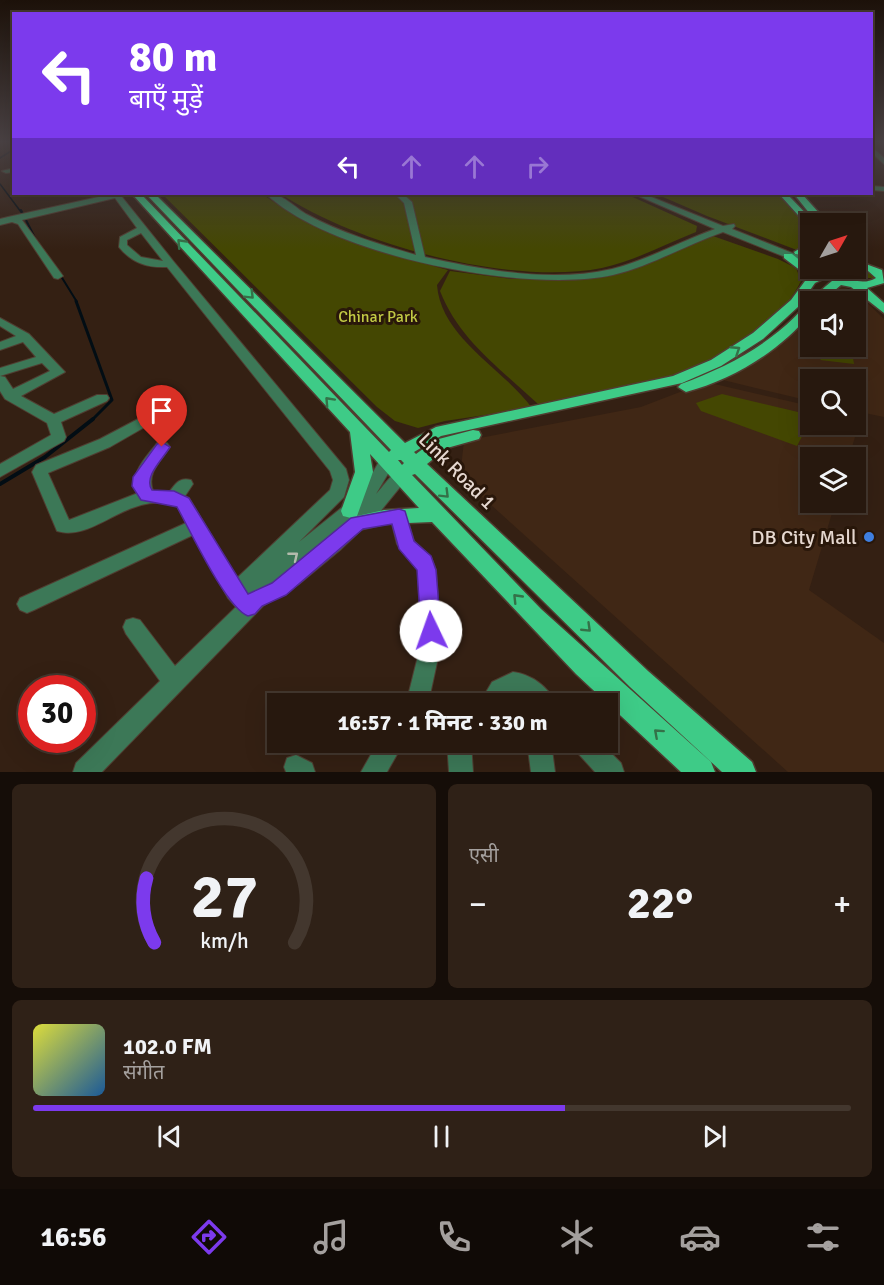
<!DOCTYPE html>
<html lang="hi">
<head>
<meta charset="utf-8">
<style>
  body { margin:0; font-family:Signika,"Noto Sans Devanagari",sans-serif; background:#2f2117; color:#f1f3f6; height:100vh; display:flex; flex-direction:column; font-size:22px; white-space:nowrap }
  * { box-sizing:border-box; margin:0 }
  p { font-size:20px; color:#a4a09e }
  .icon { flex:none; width:33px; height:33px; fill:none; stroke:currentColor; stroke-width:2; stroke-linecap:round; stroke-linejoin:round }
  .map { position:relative; height:772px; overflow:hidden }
  .drawer { display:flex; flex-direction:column; gap:12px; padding:12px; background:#150d08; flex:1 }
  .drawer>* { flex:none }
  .top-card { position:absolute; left:12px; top:12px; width:861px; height:183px; border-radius:0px; box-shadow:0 6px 24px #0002,0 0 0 2px #43372e; background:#7c3aed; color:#fff; overflow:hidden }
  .needle { width:39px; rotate:51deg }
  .fabs { position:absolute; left:800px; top:213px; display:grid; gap:12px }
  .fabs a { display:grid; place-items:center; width:66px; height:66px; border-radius:0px; background:#27180e; box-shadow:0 6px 24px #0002,0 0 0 2px #43372e; font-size:30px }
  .speed { position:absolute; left:18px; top:675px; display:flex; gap:12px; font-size:30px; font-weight:700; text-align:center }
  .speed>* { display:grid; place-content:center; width:78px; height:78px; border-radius:50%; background:#27180e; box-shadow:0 6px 24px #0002,0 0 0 2px #43372e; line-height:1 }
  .speed .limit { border:9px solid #d22; background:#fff; color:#111 }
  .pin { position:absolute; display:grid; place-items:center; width:51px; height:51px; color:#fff; margin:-62px -26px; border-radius:50% 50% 50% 0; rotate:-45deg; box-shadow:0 0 6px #0007 }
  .pin .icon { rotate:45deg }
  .me { position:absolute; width:66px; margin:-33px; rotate:357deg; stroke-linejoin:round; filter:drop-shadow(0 0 4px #0008) }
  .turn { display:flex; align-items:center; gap:21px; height:126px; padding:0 18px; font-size:27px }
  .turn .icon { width:78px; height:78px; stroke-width:2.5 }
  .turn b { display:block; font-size:42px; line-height:51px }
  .lanes { display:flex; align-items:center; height:57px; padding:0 18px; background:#0003; justify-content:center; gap:30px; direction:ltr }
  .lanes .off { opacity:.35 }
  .big { font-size:45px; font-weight:800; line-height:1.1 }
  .drawer .widget { flex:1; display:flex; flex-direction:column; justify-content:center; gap:9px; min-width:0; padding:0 21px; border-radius:9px; background:#2f2117 }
  .drawer .dial { align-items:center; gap:0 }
  .dial svg { height:156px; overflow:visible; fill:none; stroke:#43372e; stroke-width:7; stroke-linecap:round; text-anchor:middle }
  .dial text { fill:#f1f3f6; stroke:none }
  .song { display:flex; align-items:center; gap:18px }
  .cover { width:72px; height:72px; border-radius:9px; background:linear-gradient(135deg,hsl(60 70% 55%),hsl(210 70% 35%)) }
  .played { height:6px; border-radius:3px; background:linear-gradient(90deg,#7c3aed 65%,#43372e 65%) }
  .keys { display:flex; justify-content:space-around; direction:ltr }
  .heat { display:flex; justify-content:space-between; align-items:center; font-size:33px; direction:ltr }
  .drawer .tiles { flex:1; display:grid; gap:12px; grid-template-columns:1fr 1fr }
  .widget:last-child { grid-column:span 2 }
  .trip { position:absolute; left:267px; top:693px; width:351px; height:60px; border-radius:0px; background:#27180e; box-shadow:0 6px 24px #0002,0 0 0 2px #43372e; font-weight:800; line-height:60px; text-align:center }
  .dock { display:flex; height:96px; justify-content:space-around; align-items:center; background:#100a06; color:#a4a09e }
  .dock .icon { width:42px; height:42px }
  .dock .selected { color:#7c3aed }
  .dock b { font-size:27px; color:#f1f3f6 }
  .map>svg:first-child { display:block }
</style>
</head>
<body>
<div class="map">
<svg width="884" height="772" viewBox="0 0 884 772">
  <rect width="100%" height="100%" fill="#342013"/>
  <!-- built -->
  <g fill="#402715">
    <polygon points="833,284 855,291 884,319 884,417 855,411 855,380 810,380 810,401 723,380 755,362 810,317 810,346 855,346 855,302 821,301"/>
    <polygon points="706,382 810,406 810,424 847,425 855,437 849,457 810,458 810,502 835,503 809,590 884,643 884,772 788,772 460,477 464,441 641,407"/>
  </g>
  <!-- green -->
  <g fill="#444702">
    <path d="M162 194H262L298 218 397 256 448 270 437 285C441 338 503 368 532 408L445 421 418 428 395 421 377 407Z"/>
    <path d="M281 194H626L697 226 696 232C666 244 634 261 602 268 510 286 358 245 281 194Z"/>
    <polygon points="656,194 779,194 810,229 810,255 707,216"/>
    <path d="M713 236 778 259 796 268 801 281C779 327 718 363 671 378 631 392 586 397 544 406L538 404C501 369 459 340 440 291L450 271 512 279 606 277Z"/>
    <polygon points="855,267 870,271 877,278 850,278 828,269"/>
    <polygon points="854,346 858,355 853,358 854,364 820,360 832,348 844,349"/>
    <polygon points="722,394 798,412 809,423 797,446 701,411 696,403"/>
  </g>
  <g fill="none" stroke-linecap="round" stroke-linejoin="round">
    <!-- stream-far3 -->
    <g stroke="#020d14" stroke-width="1.5">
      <polyline points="0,158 11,151 11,141"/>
      <polyline points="0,184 21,212"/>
    </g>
    <!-- stream-far2 -->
    <g stroke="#020d14" stroke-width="2">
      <polyline points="21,210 36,240"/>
      <polyline points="51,260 77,302"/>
    </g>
    <!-- stream-far1 -->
    <polyline stroke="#020d14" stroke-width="3" points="76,301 112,400 92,420"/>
    <!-- stream -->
    <polyline stroke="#020d14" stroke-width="4" points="0,484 45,457 93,419"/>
    <!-- minor casing -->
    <g stroke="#503d31" stroke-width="2">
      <g id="minor">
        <polygon points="872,147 884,158 884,164 872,153"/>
        <polygon points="14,168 14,172 6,173 2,171"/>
        <polygon points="872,186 884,187 884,191 872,190"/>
        <path d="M112 194H127L122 197 174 262 346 469 349 480 344 497 299 542 355 497 367 483 381 458H393L395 462 376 494C385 485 393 468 407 472L409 476 379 513 340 550 299 584 263 606 102 772H73L76 763 160 681 126 634 123 627 126 620 133 618 140 620 175 666 236 607 228 598 193 535 34 610 27 613 20 610 17 604 20 598 186 523 177 506C129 489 95 543 57 531L32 472 36 465 100 439 140 418H150L152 421 150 424 110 447 48 473 69 520 138 493C128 474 146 458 157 443H167L170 447C161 461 146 473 153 491H170C176 483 180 477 191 480L193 484 185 496 189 498 237 578 330 490 333 480 330 471 167 267C147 268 132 263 119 247L120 237 137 228 115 198 22 220 63 276 58 279 54 278 18 224 12 222 0 225V219L8 217ZM141 233 163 261 141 257 127 245V240Z"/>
        <path d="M266 194C281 192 294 207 306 214 341 233 379 244 416 255L404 203 395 194H403L412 202 425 257C484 270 551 283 612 269 648 260 681 241 715 229L634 194H644L723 226 734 224 735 226 732 229 810 260V267L723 232C686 245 651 266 613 275 526 294 332 256 266 194Z"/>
        <polygon points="0,318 29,334 65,372 21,396 54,414 97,395 107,395 109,398 107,401 61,422 66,437 64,441 0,477 0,464 51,435 47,423 5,399 0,391 0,376 5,377 13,389 50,371 42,363 0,376 0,368 36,357 23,342 0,350 0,342 16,336 0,326"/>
        <polygon points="399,509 405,511 414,541 431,557 436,570 441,644 428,704 406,704 421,644 418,570 397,544 390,516 393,511"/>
        <path d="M513 672C531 674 549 687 556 704H529L518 694 513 693 503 704H479L492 682Z"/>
        <polygon points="378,742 404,742 387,772 361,772"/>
        <polygon points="447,742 471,742 473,772 449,772"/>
        <polygon points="527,742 551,742 555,772 531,772"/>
        <polygon points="571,742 600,742 621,763 624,772 595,772 575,750"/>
        <polygon points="296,755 312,763 315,772 286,772 284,767 287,758"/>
      </g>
    </g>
    <!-- major casing -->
    <g stroke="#503d31" stroke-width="3">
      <g id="major">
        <path d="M132 194H141L389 452 391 450 146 194H155L405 443 436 427 673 376 711 360 753 333 791 300 805 281V274L784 258V254H792L817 274 821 272 819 268C838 268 855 290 876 278L867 270 855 266V260L882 270 884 283 867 288 884 303V313L851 287 841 285 821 302H810V314C780 351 732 380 686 392L678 387 681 384C716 371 750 355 779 331 799 315 812 297 832 281L827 277 815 283 799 306 763 339 721 366 682 383 441 436 414 452 416 454 435 440 473 430 479 431 481 435 479 439 447 448 427 464 648 671 752 762 756 772H722L630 687 415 474 412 475 541 609 711 762 715 772H681L576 674 432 522 384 524 358 530 351 528 348 523 351 518 343 516 341 511 355 472 350 432ZM370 454 419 508 384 510 357 516 373 472ZM398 460H401L404 463 402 465Z"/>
        <polygon points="779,194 787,194 816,224 808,226"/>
        <polygon points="794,194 802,194 829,224 818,224"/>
        <polygon points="799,249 810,251 810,257 795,254 794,252"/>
      </g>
    </g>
    <!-- minor -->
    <use href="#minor" fill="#3c7857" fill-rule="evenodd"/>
    <!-- major -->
    <use href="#major" fill="#3ecb87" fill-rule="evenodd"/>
  </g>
  <!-- one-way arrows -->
  <defs><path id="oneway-chevron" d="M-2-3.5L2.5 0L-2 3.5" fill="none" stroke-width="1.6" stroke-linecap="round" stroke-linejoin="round" transform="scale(1.5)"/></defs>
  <g stroke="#347148">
    <use href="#oneway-chevron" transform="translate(181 243) rotate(-133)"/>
    <use href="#oneway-chevron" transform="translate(250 295) rotate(45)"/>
    <use href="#oneway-chevron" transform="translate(736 350) rotate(-33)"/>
    <use href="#oneway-chevron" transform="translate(329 401) rotate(-133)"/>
    <use href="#oneway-chevron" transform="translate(445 494) rotate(45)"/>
    <use href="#oneway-chevron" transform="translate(517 598) rotate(-134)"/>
    <use href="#oneway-chevron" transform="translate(587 628) rotate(44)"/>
    <use href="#oneway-chevron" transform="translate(658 733) rotate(-138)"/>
  </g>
  <use stroke="#b3bbac" href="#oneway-chevron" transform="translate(294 556) rotate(-39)"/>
  <!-- sky -->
  <linearGradient id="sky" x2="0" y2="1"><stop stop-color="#1d120a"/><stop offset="0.57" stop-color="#4a4244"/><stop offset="1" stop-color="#4a4244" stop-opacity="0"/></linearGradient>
  <rect width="884" height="249" fill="url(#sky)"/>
  <!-- route -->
  <path fill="#7c3aed" stroke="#51269a" stroke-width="1.5" d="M162 442 170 447C163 459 143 477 152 490L174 491 189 498 248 594 272 583 351 518 399 509 405 511 414 541 431 556 436 570 441 631 438 637 431 640 424 637 421 631 417 570 399 549 392 524 363 529 286 595 262 606 255 614 248 616C226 608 190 530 177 507L141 500 132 486 133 477 157 444Z"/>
  <!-- markers -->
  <circle fill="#3f7fe0" stroke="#29170a" stroke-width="2" cx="869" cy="537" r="6"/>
  <g text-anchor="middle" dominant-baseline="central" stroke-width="6" stroke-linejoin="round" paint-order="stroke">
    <!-- park labels -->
    <g font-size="16" fill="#c1c944" stroke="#29170a">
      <text x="378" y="317">Chinar Park</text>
    </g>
    <!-- near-street labels -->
    <g font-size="20" fill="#e6d8d0" stroke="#29170a">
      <text transform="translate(457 471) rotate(45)">Link Road 1</text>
    </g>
    <!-- near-poi labels -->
    <g font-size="20" fill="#e6d8d0" stroke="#29170a" text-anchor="end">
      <text x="857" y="537">DB City Mall</text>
    </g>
  </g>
</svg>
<div class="fabs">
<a><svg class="needle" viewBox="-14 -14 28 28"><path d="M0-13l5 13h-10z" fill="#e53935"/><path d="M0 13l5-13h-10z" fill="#a4a09e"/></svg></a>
<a><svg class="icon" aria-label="sound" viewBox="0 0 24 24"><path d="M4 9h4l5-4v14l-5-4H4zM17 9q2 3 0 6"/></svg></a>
<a><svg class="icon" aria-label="search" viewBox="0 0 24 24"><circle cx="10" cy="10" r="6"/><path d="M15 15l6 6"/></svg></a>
<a><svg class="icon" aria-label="layers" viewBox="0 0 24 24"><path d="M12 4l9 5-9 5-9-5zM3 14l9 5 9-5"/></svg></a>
</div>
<div class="speed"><div class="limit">30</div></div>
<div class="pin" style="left:162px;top:447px;background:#d93025"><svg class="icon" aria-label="arrive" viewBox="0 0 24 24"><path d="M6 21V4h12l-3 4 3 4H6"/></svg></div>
<svg class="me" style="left:431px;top:631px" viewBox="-20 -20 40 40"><circle r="19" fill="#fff"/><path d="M0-13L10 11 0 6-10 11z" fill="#7c3aed"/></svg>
<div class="trip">16:57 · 1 मिनट · 330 m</div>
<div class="top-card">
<div class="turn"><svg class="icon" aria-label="left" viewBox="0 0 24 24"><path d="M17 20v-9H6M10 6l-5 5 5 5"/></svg><div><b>80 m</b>बाएँ मुड़ें</div></div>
<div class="lanes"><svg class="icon" aria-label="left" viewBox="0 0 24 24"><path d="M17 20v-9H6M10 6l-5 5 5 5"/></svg><svg class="icon off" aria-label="ahead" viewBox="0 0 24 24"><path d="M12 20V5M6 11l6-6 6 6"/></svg><svg class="icon off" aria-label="ahead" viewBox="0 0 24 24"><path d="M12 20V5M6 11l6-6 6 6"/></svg><svg class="icon off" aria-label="right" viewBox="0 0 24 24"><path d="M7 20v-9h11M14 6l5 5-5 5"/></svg></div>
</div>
</div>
<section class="drawer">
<div class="tiles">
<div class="widget dial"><svg viewBox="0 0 100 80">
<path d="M14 69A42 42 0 1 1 86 69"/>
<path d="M14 69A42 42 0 0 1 10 36" stroke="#7c3aed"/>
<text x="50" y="56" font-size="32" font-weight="700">27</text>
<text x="50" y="72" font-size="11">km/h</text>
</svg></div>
<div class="widget"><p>एसी</p>
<div class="heat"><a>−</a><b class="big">22°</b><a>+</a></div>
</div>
<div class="widget">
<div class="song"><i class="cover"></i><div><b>102.0 FM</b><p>संगीत</p></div></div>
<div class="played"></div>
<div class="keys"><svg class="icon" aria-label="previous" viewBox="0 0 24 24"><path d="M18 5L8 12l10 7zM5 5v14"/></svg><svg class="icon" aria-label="pause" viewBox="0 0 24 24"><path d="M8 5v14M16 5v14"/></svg><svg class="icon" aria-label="next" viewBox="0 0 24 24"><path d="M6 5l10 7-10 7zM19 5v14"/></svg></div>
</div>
</div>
</section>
<nav class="dock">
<b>16:56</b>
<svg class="icon selected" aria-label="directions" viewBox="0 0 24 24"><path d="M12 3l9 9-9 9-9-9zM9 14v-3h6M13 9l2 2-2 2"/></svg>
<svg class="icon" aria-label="music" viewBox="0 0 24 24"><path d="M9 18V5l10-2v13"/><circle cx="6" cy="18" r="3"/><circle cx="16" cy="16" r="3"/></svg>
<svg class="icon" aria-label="phone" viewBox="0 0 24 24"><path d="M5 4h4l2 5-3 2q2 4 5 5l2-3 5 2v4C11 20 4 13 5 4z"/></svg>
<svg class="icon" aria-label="climate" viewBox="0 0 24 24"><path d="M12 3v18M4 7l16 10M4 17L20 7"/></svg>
<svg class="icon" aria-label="car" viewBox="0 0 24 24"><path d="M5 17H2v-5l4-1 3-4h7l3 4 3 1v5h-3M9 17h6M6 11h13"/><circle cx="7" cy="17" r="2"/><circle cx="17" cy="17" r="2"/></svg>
<svg class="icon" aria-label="filters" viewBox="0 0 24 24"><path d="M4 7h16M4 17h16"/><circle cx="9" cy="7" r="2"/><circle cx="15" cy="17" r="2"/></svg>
</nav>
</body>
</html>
